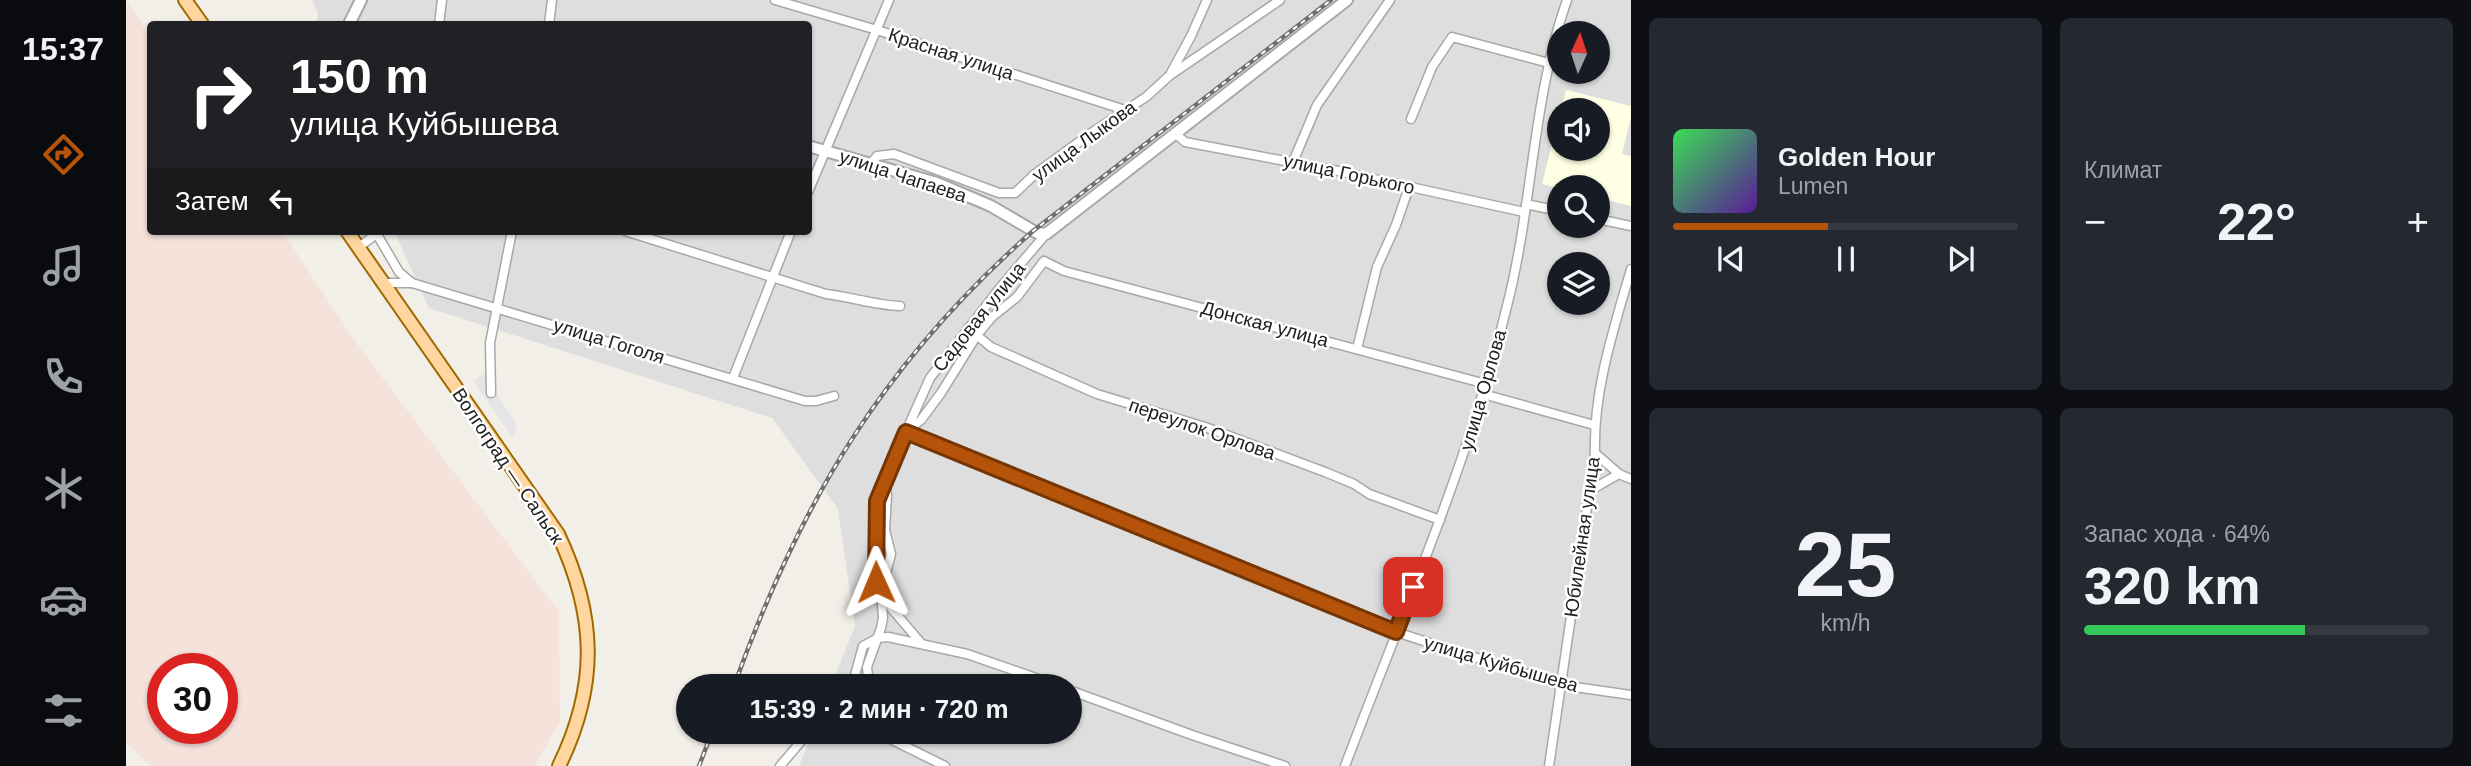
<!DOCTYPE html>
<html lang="ru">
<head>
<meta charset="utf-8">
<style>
  body { margin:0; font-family:Helvetica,sans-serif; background:#242831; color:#f1f3f6; height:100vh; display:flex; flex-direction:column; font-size:26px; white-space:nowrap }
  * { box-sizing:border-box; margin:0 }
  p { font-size:23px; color:#9ea1a6 }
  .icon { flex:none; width:38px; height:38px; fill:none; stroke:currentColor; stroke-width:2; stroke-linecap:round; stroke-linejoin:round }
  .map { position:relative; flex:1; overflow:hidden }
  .sheet { display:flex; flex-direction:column; gap:18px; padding:18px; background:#0d0f14; width:840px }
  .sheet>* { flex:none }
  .hud { position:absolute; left:21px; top:21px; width:665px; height:214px; border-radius:7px; box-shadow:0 2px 5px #0004; background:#202124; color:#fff; overflow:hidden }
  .needle { width:46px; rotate:3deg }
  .buttons { position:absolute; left:1421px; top:21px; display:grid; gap:14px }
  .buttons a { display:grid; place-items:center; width:63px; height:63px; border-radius:50%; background:#171b24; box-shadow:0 2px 5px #0004; font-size:35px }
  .speed { position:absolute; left:21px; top:653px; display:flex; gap:14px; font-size:35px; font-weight:700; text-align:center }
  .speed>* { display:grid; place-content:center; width:91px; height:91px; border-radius:50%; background:#171b24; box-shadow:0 2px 5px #0004; line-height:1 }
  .speed .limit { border:10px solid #d22; background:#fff; color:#111 }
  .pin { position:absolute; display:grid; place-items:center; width:60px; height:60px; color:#fff; margin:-30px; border-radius:14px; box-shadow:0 4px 10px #0006 }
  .me { position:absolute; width:77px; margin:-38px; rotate:359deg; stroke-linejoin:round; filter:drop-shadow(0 0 5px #0008) }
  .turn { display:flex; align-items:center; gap:24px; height:147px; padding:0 28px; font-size:32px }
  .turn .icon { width:91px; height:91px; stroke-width:2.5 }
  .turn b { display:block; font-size:49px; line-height:60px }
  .then { display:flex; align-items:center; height:66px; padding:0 28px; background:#0003; gap:14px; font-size:26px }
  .big { font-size:52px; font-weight:600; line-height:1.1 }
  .sheet .card { flex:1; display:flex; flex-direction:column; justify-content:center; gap:10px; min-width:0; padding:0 24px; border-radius:10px; background:#242831 }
  .sheet .dial { align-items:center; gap:0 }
  .dial b { font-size:91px; line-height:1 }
  .song { display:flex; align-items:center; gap:21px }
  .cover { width:84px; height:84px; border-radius:10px; background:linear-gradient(135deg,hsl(130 70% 55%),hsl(270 70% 35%)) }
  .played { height:7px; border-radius:4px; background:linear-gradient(90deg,#b45309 45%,#363941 45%) }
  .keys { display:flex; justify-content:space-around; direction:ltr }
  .heat { display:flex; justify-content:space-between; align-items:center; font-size:38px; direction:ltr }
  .charge { height:10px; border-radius:5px; background:linear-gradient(90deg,#34c759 64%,#363941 0) }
  .sheet .tiles { flex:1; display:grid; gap:18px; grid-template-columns:repeat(2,1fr) }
  .trip { position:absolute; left:550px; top:674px; width:406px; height:70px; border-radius:35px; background:#171b24; box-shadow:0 2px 5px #0004; font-weight:600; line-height:70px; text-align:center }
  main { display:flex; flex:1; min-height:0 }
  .tab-bar { display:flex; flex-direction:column; width:126px; justify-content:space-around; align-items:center; background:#090b0e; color:#9ea1a6 }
  .tab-bar .icon { width:49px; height:49px }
  .tab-bar .on { color:#b45309 }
  .tab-bar b { font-size:32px; color:#f1f3f6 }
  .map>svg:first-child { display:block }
</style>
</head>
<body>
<main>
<nav class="tab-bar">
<b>15:37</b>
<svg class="icon on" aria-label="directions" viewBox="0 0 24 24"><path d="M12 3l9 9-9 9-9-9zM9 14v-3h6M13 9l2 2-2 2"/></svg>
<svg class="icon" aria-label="music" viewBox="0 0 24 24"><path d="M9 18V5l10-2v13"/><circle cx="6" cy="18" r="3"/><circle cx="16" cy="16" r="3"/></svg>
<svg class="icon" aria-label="phone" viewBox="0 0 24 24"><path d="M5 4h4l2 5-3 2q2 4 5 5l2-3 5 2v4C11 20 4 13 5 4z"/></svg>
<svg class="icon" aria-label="climate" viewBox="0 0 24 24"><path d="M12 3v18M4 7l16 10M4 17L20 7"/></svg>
<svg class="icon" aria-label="car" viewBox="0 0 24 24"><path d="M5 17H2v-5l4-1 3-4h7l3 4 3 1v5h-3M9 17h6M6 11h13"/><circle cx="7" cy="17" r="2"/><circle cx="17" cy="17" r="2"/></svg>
<svg class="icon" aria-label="filters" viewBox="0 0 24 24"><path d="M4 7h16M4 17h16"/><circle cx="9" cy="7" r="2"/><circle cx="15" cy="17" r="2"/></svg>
</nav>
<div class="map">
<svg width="1505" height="766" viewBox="0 0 1505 766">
  <rect width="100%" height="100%" fill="#f2efe8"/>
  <!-- residential -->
  <path fill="#dfdede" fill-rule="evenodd" d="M186 0H1505V766H673L687 732H943V686H705L729 626 712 509 646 418 303 308 268 231H682V24H190L192 13ZM1433 33H1472V72H1433ZM1433 110H1472V149H1433ZM1433 187H1472V226H1433ZM1433 264H1472V303H1433Z"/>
  <!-- education -->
  <polygon fill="#ffffe4" points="1440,90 1505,106 1505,117 1496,154 1505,156 1505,206 1472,198 1472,187 1433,188 1416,184 1433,116 1433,149 1472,149 1472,110 1435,110"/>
  <!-- military -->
  <path fill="#f4e2db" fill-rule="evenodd" d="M0 0 24 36V231H156L231 344 433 612 434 721 409 766H25L0 743ZM37 668H96V728H37Z"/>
  <!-- parking -->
  <polygon fill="#e5e5e5" points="358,374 391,425 387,438 347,381"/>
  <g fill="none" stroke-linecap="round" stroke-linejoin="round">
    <!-- minor casing -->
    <g stroke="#a8a8a8" stroke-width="11">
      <g id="minor">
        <polyline points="649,0 751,30 999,110"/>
        <polyline points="313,24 316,0"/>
        <polyline points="423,24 426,0"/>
        <polyline points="1045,73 1065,36 1081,0"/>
        <polyline points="1285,119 1306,67 1326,37 1423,63"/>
        <polyline points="1050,134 1059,142 1212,171 1398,212"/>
        <polyline points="1167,162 1191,105 1264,0"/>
        <polyline points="745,164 751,156 768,154 873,193 889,193 909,174 971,129 1020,97 1043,76 1154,0"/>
        <polyline points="682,192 763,0"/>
        <polyline points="1400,204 1433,211"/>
        <polyline points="1472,219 1505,226"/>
        <polyline points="249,231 273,272 286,283"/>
        <path d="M499 231 700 294C725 297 749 305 774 306"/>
        <polyline points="233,247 253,232"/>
        <polyline points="257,283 286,283 679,401 690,401 708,396"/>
        <polyline points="842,328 865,347 971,394 1079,427 1199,472 1228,484 1243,494 1314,520"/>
        <polyline points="1231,349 1251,267 1270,225 1283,187"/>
        <polyline points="607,378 665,231"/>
        <polyline points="365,393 364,343 386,231"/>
        <polyline points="1357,394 1468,425"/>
        <polyline points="780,432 1270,632 1435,685 1505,695"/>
        <polyline points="780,432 795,420 815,393 851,335 866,317 891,297 918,261 938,271 1360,384"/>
        <polyline points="1469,453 1493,474 1505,479"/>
        <polyline points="1463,491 1493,474"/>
        <polyline points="795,643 766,609 750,582 752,501 765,465 804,378 878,283 920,234"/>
        <polyline points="651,680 661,686"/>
        <polyline points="726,686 737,646 752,638 762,637 841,654 933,686"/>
        <polyline points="743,686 741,667 755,628 757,618 755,592 765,554 759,530 761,495 759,483"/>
        <polyline points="943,690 1066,735 1159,766"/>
        <polyline points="750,732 819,766"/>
        <polyline points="654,766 683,732"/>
        <path d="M1219 766C1276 614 1342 465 1381 306 1407 205 1406 99 1441 0"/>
        <path d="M1423 766 1469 453C1467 391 1488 328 1505 269"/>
      </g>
    </g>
    <!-- tertiary casing -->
    <g stroke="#a8a8a8" stroke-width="14">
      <g id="tertiary">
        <polyline points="223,24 235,0"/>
        <polyline points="682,146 811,183 865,206 911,233 920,234 1221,0"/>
      </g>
    </g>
    <!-- primary casing -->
    <g stroke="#9f6a00" stroke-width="16">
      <g id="primary">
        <polyline points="59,0 76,24"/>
        <path d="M221 231 432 534C470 615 473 684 433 766"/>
      </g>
    </g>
    <!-- minor -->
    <use href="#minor" stroke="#fff" stroke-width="8"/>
    <!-- tertiary -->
    <use href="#tertiary" stroke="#fff" stroke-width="10"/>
    <!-- primary -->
    <use href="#primary" stroke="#ffd6a0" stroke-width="12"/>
    <!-- rail casing -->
    <g stroke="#6f6f6f" stroke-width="4.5">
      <g id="rail">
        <path d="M608 686C675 500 758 362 907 231L1205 0"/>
        <polyline points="573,766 586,732"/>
      </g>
    </g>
    <!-- rail -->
    <use href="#rail" stroke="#fff" stroke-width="2" stroke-dasharray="5" stroke-linecap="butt"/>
  </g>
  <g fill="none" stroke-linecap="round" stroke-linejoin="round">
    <!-- route casing -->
    <g stroke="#753606" stroke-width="18">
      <polyline id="route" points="750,582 751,501 780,432 1270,632 1287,587"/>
    </g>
    <!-- route -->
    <use href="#route" stroke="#b45309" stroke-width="12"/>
  </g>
  <g text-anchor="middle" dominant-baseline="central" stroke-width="5" stroke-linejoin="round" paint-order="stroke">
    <!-- street labels -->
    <g font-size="19" fill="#212121" stroke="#fff">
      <text transform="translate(825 54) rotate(18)">Красная улица</text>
      <text transform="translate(958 141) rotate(-36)">улица Лыкова</text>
      <text transform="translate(1223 174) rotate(12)">улица Горького</text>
      <text transform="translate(777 176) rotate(18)">улица Чапаева</text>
      <text transform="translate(853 317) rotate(-51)">Садовая улица</text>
      <text transform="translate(1139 324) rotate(15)">Донская улица</text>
      <text transform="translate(483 341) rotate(17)">улица Гоголя</text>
      <text transform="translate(1357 390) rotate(-74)">улица Орлова</text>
      <text transform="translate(1076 429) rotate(19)">переулок Орлова</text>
      <text transform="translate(382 466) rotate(56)">Волгоград — Сальск</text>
      <text transform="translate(1456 537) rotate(-82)">Юбилейная улица</text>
      <text transform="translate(1375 664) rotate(16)">улица Куйбышева</text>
    </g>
  </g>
</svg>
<div class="buttons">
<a><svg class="needle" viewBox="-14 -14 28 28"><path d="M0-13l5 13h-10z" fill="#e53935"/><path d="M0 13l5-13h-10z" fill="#9ea1a6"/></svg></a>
<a><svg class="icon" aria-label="sound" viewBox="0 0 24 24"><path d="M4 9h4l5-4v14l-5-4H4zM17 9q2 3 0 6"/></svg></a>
<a><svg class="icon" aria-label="search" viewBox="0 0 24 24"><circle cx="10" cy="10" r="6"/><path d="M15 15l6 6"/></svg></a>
<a><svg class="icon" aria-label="layers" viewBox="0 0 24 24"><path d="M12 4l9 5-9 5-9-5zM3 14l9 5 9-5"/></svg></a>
</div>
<div class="speed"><div class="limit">30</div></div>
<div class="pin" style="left:1287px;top:587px;background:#d93025"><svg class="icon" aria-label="arrive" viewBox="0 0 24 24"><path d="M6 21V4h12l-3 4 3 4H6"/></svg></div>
<svg class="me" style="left:750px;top:582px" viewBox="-20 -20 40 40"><path d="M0-17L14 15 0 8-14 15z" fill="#b45309" stroke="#fff" stroke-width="4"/></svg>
<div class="trip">15:39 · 2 мин · 720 m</div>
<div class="hud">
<div class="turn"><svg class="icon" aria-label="right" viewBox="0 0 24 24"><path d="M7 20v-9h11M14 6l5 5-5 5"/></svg><div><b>150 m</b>улица Куйбышева</div></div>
<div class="then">Затем<svg class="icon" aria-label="left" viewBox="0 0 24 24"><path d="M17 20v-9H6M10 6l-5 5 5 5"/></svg></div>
</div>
</div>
<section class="sheet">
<div class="tiles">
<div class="card">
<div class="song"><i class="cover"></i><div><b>Golden Hour</b><p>Lumen</p></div></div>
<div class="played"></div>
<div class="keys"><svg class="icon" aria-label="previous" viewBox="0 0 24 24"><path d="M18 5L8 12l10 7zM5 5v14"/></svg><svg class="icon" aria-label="pause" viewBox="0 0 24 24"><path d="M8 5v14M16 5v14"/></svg><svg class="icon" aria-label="next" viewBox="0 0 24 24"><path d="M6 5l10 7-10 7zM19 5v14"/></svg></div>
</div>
<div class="card"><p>Климат</p>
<div class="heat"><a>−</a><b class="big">22°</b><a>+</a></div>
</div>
<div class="card dial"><b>25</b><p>km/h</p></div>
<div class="card"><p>Запас хода · 64%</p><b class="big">320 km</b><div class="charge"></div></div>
</div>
</section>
</main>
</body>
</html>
